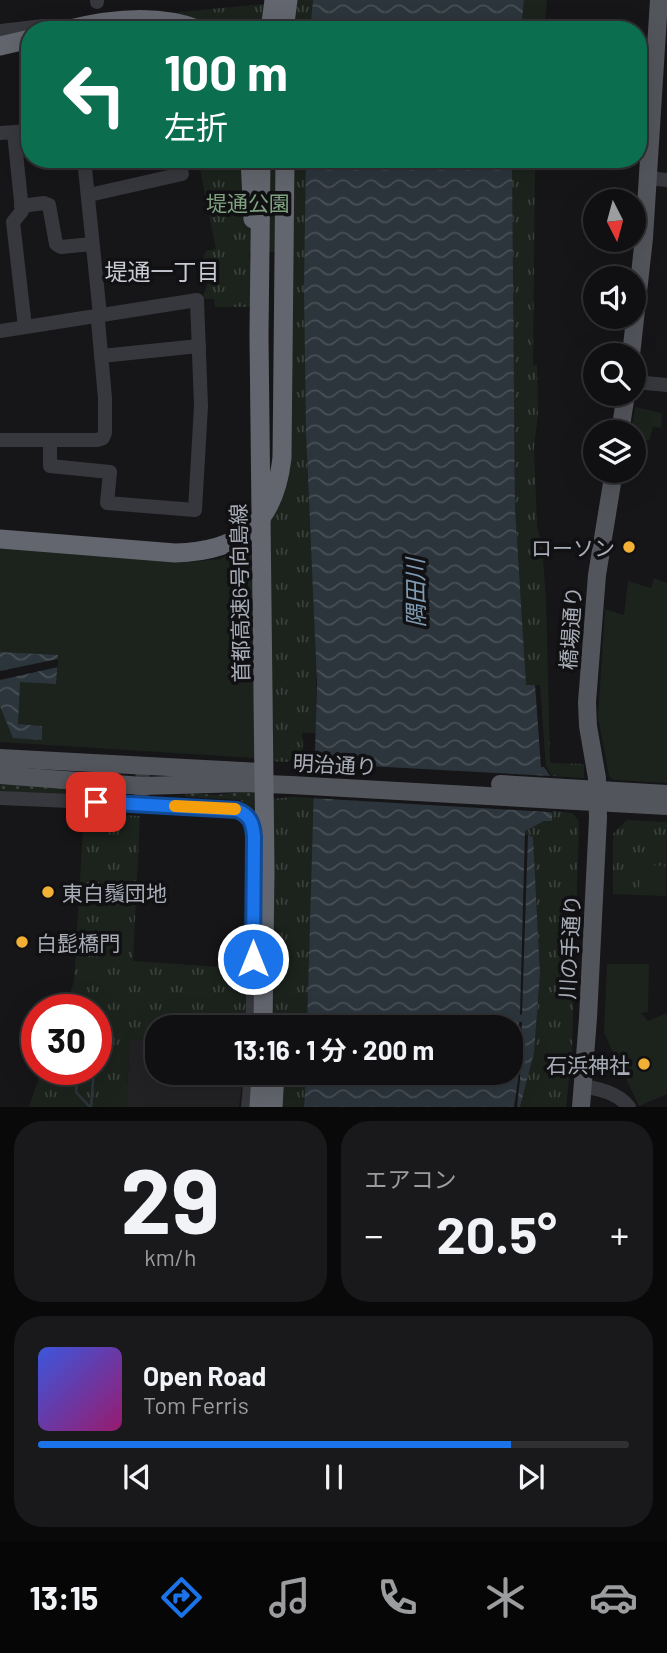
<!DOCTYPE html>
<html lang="ja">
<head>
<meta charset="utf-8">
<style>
  body { margin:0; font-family:Barlow,"Noto Sans JP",sans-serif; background:#19191b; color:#f1f3f6; height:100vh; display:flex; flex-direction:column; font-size:26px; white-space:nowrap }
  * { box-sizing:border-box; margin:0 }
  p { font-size:23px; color:#9c9d9f }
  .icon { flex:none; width:38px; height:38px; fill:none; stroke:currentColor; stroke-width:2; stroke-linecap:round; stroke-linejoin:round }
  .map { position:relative; height:1107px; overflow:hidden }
  .sheet { display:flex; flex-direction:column; gap:14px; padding:14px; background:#09090a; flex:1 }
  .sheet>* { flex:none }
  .hud { position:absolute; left:21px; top:21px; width:626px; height:147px; border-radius:28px; box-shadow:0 7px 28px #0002,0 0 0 2px #303032; background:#0b6e4f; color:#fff; overflow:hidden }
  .needle { width:46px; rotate:174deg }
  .buttons { position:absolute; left:583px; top:189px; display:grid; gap:14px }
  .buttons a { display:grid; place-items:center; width:63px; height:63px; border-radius:50%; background:#101012; box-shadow:0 7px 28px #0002,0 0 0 2px #303032; font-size:35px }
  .speed { position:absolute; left:21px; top:994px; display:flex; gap:14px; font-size:35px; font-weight:700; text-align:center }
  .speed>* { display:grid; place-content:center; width:91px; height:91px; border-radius:50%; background:#101012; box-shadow:0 7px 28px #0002,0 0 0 2px #303032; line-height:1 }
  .speed .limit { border:10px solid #d22; background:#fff; color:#111 }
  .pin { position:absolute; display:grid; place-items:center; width:60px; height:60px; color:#fff; margin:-30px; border-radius:14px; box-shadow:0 4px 10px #0006 }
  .me { position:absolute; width:77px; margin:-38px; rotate:0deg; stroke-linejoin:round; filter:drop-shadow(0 0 5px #0008) }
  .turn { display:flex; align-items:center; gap:24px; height:147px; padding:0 28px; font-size:32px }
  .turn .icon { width:91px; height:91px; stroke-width:2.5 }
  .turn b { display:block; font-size:49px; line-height:60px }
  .big { font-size:52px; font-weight:700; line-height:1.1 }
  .sheet .card { flex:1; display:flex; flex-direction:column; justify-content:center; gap:10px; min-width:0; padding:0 24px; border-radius:28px; background:#19191b }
  .sheet .dial { align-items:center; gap:0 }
  .dial b { font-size:91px; line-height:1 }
  .song { display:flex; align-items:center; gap:21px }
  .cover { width:84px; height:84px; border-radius:10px; background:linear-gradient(135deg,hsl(230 70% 55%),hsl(320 70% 35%)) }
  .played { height:7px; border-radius:4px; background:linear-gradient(90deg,#1a73e8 80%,#303032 80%) }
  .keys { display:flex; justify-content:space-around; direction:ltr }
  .heat { display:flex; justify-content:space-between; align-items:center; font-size:38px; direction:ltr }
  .sheet .tiles { flex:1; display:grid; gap:14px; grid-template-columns:1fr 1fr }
  .card:last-child { grid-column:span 2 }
  .trip { position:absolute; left:145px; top:1015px; width:378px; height:70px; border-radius:28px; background:#101012; box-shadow:0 7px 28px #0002,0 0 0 2px #303032; font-weight:700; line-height:70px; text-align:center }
  .dock { display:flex; height:112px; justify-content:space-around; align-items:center; background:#060607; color:#9c9d9f }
  .dock .icon { width:49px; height:49px }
  .dock .current { color:#1a73e8 }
  .dock b { font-size:32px; color:#f1f3f6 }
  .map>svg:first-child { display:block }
</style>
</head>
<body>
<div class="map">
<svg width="667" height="1107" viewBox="0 0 667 1107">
  <defs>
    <pattern id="grass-dots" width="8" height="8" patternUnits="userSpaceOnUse" patternTransform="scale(1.75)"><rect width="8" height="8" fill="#1c231d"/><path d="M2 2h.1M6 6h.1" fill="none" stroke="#3a403c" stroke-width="1.8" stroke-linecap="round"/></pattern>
    <pattern id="park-tufts" width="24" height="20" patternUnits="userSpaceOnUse" patternTransform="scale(1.75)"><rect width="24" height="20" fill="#1c231d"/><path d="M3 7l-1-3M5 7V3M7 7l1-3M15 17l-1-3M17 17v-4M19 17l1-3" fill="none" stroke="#3a403c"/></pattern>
    <pattern id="water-waves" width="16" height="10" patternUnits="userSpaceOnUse" patternTransform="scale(1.75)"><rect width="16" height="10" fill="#2c353c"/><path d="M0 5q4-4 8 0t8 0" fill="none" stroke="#485056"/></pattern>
  </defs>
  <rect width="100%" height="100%" fill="#161618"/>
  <!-- built -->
  <polygon fill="#222225" points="130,1039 157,1041 158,1073 244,1073 239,1107 126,1107"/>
  <!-- grass -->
  <g fill="url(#grass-dots)">
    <polygon points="0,783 125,793 126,794 121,798 0,791"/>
    <polygon points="254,790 254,814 251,813 249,806 240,800 186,797 184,793 217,795"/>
  </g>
  <!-- park -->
  <g fill="url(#park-tufts)">
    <polygon points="282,0 313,0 310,30 139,29 180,12 263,4 281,5"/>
    <polygon points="524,0 547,0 544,30 521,30"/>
    <path d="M198 159H306C306 250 304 340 306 430 309 532 318 632 316 733H302L303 749 288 762 254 760 253 641 266 538 278 383 277 252 249 253 254 307H215L214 299H202L207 286 203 259 206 251 216 249Z"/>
    <polygon points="512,159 535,159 533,365 537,365 538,413 534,448 537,526 542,548 546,599 550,763 584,764 584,778 552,776 546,766 540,685 526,685 525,681 515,508"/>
    <polygon points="293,797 315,798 307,1027 271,1027 271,799"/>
    <polygon points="552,811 572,813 578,820 579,824 572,1049 566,1107 520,1107 534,1053 540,974 533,837 525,834 525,830 544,821 552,821"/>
    <polygon points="84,813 140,816 133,961 249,969 249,1027 158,1027 157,1041 130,1039 126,1107 29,1107 42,1069 96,1069 96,1010 64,1010 74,982"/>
    <polygon points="627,820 667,822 666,896 613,894 613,834"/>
    <polygon points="269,1073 306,1073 304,1107 267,1107"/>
  </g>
  <!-- garden -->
  <g fill="#1c231d">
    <polygon points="207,159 235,159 236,163 209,169"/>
    <polygon points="635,407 662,413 661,428 653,427 649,441 634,437 634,432 631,432"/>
    <polygon points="254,539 254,758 0,742 0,546 191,562 220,559"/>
    <polygon points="654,578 667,583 667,783 614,780 609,776 598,717 605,609 624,615 628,581 651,588"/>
    <polygon points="640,865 665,866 664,894 639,893"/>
    <polygon points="607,964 649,964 648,1012 641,1013 648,1021 667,1013 667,1094 639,1106 604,1033"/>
  </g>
  <!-- water -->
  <g fill="url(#water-waves)">
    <polygon points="313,0 524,0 521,30 310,30"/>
    <polygon points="306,159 512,159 515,508 526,685 535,685 541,767 544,767 551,777 549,812 552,813 552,821 544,821 525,831 520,1015 522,1014 528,835 533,837 540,974 534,1053 520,1107 517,1107 520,1079 522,1022 519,1022 518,1080 514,1107 304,1107 306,1073 511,1073 511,1027 307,1027 317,684 306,432 304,286"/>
    <polygon points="0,652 58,655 56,684 20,682 18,724 42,726 42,740 13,738 0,706"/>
  </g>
  <!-- pier -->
  <g fill="#161618">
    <polygon points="58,659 58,667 0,680 0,671"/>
    <polygon points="312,763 551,776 549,812 311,798"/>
  </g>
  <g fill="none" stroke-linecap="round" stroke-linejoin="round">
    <!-- stream -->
    <g stroke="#2c353c" stroke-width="2.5">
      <polyline points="96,1023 96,1029"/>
      <polyline points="78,1069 76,1092 90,1107"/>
      <polyline points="91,1107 94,1069"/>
    </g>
    <!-- minor -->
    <g stroke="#37383d" stroke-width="14">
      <polyline points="97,0 97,2"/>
      <polyline points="0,31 44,26"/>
      <polyline points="0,133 30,131"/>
      <polyline points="14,133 22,211 13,222 25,327"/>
      <polyline points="648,178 667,180"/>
      <polyline points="89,195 182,174"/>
      <polyline points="21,206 44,203 49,205 56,244 61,247 92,244"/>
      <polyline points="0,331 197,300 201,406 195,510 107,503 110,472 50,466 50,440"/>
      <polyline points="101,356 199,346"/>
      <polyline points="634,382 667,385"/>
      <polyline points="0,440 97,440 103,438 105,433 105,398 98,321 100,315 84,159"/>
      <polyline points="143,766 141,804 237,810 247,814 253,824 253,1027"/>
      <polyline points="0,798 141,804"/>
      <path d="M583 1086C600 1089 618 1093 629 1107"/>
      <polyline points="248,1107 251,1073"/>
    </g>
    <!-- major -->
    <g stroke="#53555c" stroke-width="18">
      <polyline points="631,355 644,238 659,0"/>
      <polyline points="620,432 626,394"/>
      <polyline points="0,758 262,772"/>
      <polyline points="0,775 142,786 243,783 291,785 667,806"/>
      <polyline points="500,784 667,794"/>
      <polyline points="581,1107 588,1018 598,818 597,778 588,726 587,702 597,575 614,471"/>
    </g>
    <!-- highway -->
    <g stroke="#63666e" stroke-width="19">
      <path d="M66 30C109 19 158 13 200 30"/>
      <polyline points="270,30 274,0"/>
      <polyline points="284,30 288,0"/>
      <polyline points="0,46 30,39"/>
      <polyline points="250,159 253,219"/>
      <path d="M0 539 175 553C240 551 274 525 282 458L285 159"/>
      <polyline points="259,1107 261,1073"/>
      <polyline points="273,1107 275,1073"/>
    </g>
    <!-- highway-bridge -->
    <polyline stroke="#63666e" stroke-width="19" points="261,159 259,336 265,871 263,1027"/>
  </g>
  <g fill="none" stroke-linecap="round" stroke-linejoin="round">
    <!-- route casing -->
    <g stroke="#114b97" stroke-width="18">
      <path id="route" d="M96 802 237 810C250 815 253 823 254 837L253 959"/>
    </g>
    <!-- route -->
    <use href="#route" stroke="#1a73e8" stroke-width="12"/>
    <!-- slow -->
    <polyline stroke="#f59e0b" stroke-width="12" points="175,806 235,809"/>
  </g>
  <!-- markers -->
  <g fill="#f2b134" stroke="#111113" stroke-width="2.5">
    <circle cx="629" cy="547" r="7"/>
    <circle cx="48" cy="892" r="7"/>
    <circle cx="22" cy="942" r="7"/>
    <circle cx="644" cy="1064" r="7"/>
  </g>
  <g text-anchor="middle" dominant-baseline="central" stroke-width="7" stroke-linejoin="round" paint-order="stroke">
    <!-- park labels -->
    <g font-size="21" fill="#7fa381" stroke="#111113">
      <text x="248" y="202">堤通公園</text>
    </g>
    <!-- poi labels -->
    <g font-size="21" fill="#a8adb8" stroke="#111113" text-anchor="end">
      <text x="615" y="547">ローソン</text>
      <text x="62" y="892" text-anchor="start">東白鬚団地</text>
      <text x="36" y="942" text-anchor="start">白髭橋門</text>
      <text x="630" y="1064">石浜神社</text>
    </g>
    <!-- street labels -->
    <g font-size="21" fill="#a8adb8" stroke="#111113">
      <text transform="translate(239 593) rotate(-91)">首都高速6号向島線</text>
      <text transform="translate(570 628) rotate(-86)">橋場通り</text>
      <text transform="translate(335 764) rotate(3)">明治通り</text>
      <text transform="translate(569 947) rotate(-87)">川の手通り</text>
    </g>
    <!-- neighbourhood labels -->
    <g font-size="23" fill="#c9ccd4" stroke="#111113">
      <text x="162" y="271">堤通一丁目</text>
    </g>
    <!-- water labels -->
    <g font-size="23" font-style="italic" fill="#7f9bb3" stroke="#111113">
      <text transform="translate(415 593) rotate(-91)">隅田川</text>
    </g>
  </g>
</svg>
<div class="buttons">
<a><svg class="needle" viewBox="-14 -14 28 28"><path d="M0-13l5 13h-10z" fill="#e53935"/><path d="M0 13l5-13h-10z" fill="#9c9d9f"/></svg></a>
<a><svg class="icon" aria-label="sound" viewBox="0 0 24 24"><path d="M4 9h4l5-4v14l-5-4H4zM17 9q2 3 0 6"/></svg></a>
<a><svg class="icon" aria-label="search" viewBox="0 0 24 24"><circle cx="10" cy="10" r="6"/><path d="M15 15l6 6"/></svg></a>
<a><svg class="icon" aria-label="layers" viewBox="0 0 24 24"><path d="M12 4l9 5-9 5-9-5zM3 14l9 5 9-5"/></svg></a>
</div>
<div class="speed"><div class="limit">30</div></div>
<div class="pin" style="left:96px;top:802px;background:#d93025"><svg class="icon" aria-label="arrive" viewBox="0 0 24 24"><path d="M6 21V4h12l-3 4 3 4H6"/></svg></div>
<svg class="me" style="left:253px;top:959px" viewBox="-20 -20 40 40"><circle r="17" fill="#1a73e8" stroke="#fff" stroke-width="3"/><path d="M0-11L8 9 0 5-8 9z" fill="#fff"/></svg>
<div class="trip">13:16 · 1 分 · 200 m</div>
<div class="hud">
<div class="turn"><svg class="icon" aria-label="left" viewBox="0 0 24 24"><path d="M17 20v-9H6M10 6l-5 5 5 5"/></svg><div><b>100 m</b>左折</div></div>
</div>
</div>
<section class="sheet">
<div class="tiles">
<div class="card dial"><b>29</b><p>km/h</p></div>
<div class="card"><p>エアコン</p>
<div class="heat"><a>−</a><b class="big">20.5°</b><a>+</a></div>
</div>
<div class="card">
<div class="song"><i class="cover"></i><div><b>Open Road</b><p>Tom Ferris</p></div></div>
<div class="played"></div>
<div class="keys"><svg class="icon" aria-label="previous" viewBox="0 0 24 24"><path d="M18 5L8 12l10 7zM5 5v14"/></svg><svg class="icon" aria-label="pause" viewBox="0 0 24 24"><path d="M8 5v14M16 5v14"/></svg><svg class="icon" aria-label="next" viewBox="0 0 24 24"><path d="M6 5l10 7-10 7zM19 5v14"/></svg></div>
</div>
</div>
</section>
<nav class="dock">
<b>13:15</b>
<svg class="icon current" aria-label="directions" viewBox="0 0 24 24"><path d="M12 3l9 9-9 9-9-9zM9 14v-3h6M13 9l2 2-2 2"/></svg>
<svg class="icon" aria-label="music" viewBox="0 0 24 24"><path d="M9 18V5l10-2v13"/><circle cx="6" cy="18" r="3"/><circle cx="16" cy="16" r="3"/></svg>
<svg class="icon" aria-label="phone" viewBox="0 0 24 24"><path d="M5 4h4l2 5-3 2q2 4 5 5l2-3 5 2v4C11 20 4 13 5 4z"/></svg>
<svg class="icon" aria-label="climate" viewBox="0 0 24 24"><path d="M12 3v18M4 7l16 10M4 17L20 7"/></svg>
<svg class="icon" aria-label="car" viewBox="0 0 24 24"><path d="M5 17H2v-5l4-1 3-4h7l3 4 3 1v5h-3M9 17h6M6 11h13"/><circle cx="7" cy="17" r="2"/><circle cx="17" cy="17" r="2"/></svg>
</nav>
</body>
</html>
